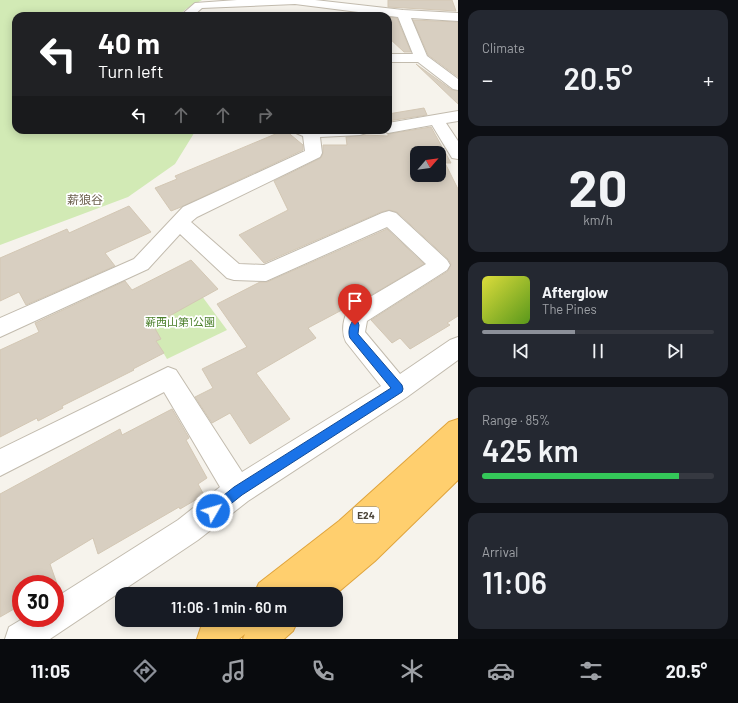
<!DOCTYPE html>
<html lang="en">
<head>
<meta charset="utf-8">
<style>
  body { margin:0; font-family:Barlow,"Noto Sans JP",sans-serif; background:#242831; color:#f1f3f6; height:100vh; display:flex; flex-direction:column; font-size:15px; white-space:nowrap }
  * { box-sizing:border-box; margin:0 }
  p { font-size:13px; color:#9ea1a6 }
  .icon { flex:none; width:22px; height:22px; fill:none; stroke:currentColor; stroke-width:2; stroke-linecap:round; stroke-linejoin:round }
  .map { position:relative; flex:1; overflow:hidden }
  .side { display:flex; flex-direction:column; gap:10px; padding:10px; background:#0d0f14; width:280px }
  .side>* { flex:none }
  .top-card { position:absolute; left:12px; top:12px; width:380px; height:122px; border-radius:12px; box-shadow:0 2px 10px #0003; background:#202124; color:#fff; overflow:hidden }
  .needle { width:26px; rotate:62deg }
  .controls { position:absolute; left:410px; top:146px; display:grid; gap:8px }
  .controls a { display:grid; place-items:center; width:36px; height:36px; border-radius:8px; background:#171b24; box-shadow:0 2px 10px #0003; font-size:20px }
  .speed { position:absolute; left:12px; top:575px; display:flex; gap:8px; font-size:20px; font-weight:700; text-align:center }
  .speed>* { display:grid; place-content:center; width:52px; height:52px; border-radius:50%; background:#171b24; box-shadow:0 2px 10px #0003; line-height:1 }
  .speed .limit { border:6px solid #d22; background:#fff; color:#111 }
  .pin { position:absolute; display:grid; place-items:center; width:34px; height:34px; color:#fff; margin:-41px -17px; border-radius:50% 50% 50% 0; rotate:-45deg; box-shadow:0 0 4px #0007 }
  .pin .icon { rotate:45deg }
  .me { position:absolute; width:44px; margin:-22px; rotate:52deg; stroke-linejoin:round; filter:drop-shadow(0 0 3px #0008) }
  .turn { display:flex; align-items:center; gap:14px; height:84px; padding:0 20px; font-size:18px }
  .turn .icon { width:52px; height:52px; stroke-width:2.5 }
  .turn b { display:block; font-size:28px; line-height:34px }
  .lanes { display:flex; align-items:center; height:38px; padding:0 20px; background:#0003; justify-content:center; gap:20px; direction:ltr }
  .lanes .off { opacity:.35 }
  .big { font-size:30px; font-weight:600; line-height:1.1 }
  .side .widget { flex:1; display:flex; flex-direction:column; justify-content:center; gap:6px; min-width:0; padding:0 14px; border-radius:12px; background:#242831 }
  .side .dial { align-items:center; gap:0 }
  .dial b { font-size:52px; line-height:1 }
  .song { display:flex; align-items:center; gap:12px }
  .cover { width:48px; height:48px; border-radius:6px; background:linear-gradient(135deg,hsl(60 70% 55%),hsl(90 70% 35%)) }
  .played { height:4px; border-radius:2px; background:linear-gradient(90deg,#8c9099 40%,#363941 40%) }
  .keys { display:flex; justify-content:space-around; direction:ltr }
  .heat { display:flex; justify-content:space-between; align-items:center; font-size:22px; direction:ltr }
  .charge { height:6px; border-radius:3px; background:linear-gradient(90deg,#34c759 85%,#363941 0) }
  .trip { position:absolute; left:115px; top:587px; width:228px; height:40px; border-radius:12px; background:#171b24; box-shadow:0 2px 10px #0003; font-weight:600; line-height:40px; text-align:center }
  .tabs { display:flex; height:64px; justify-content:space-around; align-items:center; background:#090b0e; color:#9ea1a6 }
  .tabs .icon { width:28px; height:28px }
  .tabs .selected { color:#8c9099 }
  .tabs b { font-size:18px; color:#f1f3f6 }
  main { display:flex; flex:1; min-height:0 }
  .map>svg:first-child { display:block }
</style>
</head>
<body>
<main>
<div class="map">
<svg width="458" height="639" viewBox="0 0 458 639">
  <rect width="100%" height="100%" fill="#f6f3ec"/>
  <!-- green -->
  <g fill="#d2eab5">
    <polygon points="0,0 202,0 186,9 178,16 16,16 16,130 196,130 175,164 128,197 0,245"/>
    <polygon points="193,284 227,330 167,359 138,310"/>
  </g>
  <!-- building -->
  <g fill="#d8cfc1" stroke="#d3c7b4" fill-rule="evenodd">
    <polygon points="388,0 452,0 456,11 388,7"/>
    <polygon points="388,17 397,18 411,52 404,52 388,37"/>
    <polygon points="413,20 458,22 458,77 428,55"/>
    <polygon points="416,64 452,90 458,91 458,104"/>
    <polygon points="424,108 427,115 388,121 388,114"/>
    <path d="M431 127 451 163H445L458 189V316L447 323 450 325 410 349 400 338 392 343 371 320 448 271 451 264 448 259 397 212 389 210 381 212 264 263 239 235 288 210 274 181 321 158 323 153V145H347L346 137 365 135 388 136V134ZM417 153H439V175H417Z"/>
    <polygon points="285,130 303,145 303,150 181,207 171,211 155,188 177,179 175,176"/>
    <polygon points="129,206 151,232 105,253 115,266 26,305 19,292 0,301 0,258 67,229 69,233"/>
    <polygon points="387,229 424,264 356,304 355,303 308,328 316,338 256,373 290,419 250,444 230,413 212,423 195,397 213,388 202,369 247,347 217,304 260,282 267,282"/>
    <polygon points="191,260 218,289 153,325 161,339 156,341 164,353 133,369 134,370 62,406 63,408 38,421 37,418 0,437 0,350 39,332 35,323 125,281 132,290"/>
    <polygon points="172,409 189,438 186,440 207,478 198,484 204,495 180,509 179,507 98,554 93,538 50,564 57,584 21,584 21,605 0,617 0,494 120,429 122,435"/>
  </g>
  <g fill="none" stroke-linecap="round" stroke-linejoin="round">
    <!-- minor casing -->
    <g stroke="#c2bbae" stroke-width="2">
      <g id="minor">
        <polygon points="237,0 315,0 403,10 458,13 458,21 411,18 427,56 458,79 458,90 453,89 418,62 388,62 388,54 413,54 398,17 295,4 202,8 193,16 180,16 195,3"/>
        <polygon points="458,111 458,121 446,123 458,141 458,159 452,158 432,125 388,133 382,130 388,130 388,123"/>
        <path d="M294 130H368L366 133 360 135 320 137 322 153 320 157 197 217 191 222 239 264 264 265 382 213 389 211 396 213 447 260 450 265 447 270 367 321 365 332 400 374 450 340 458 337V360L407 397 248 501 198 540 50 639H5L9 627 24 618H55V598L178 520 220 487 164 392 0 476V449L168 367 176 370 242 472 381 386 346 342C341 332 343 319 348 310L426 264 387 227 266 281 234 280 227 278 180 234 148 269 0 337V318L134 259 183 207 305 151 303 136 296 133Z"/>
      </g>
    </g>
    <!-- motorway casing -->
    <g stroke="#e0a43c" stroke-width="2">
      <g id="motorway">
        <polygon points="458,419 458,480 375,561 336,594 297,594 299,590 295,594 254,594 259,583 339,521 449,422"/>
        <polygon points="211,620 253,620 251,624 257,620 298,620 293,631 284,639 243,639 245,634 239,639 197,639 201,627"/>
      </g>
    </g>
    <!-- minor -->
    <use href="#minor" fill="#fff" fill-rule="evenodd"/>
    <!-- motorway -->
    <use href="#motorway" fill="#ffcf6e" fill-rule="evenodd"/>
  </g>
  <!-- route -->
  <path fill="#1a73e8" stroke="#114b97" d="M355 321 358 322 359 325 358 334 402 385 403 389 402 392 242 495 217 515 213 517 209 515 207 511 209 507 234 487 391 388 350 338C348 333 349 327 352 322Z"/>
  <g text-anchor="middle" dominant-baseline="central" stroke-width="3.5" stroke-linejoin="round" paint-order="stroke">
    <!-- shield labels -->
    <rect fill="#fff" stroke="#817c74" stroke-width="1" x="353" y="507" width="26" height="16" rx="3"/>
    <g font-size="10" font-weight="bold" fill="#4b4439">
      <text x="366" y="515">E24</text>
    </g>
    <!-- park labels -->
    <g font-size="11" fill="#4a7f2a" stroke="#fff">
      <text x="180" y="321">薪西山第1公園</text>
    </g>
    <!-- neighbourhood labels -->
    <g font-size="12" fill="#6e6250" stroke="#fff">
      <text x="85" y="199">薪狼谷</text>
    </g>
  </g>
</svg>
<div class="controls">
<a><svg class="needle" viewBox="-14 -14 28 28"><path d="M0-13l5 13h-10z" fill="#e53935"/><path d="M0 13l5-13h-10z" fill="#9ea1a6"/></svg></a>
</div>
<div class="speed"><div class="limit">30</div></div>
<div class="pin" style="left:355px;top:325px;background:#d93025"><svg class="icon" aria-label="arrive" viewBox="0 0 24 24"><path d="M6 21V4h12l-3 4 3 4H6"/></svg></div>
<svg class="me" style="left:213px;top:511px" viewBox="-20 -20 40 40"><circle r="17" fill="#1a73e8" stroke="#fff" stroke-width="3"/><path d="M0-11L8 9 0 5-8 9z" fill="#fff"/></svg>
<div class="trip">11:06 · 1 min · 60 m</div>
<div class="top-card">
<div class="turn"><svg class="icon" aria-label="left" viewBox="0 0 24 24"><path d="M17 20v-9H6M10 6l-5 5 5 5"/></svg><div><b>40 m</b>Turn left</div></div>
<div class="lanes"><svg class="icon" aria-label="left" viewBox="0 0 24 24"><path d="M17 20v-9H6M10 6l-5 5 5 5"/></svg><svg class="icon off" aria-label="ahead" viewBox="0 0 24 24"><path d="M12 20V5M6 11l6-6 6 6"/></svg><svg class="icon off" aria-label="ahead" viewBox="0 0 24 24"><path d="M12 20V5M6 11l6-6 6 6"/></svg><svg class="icon off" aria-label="right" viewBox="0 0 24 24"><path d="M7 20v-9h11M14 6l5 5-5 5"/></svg></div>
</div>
</div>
<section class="side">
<div class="widget"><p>Climate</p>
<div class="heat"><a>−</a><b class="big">20.5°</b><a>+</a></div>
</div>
<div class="widget dial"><b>20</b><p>km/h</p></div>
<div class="widget">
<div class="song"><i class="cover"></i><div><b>Afterglow</b><p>The Pines</p></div></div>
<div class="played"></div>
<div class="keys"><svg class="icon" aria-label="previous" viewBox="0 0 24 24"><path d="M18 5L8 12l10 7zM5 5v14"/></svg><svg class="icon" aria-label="pause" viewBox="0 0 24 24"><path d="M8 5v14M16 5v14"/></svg><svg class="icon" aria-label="next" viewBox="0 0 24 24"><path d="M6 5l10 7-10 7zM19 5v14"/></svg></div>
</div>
<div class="widget"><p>Range · 85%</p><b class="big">425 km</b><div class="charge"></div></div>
<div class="widget"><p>Arrival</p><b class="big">11:06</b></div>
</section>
</main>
<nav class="tabs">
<b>11:05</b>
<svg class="icon selected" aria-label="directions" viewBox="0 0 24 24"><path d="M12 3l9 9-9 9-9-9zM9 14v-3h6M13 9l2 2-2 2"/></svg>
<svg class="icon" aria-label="music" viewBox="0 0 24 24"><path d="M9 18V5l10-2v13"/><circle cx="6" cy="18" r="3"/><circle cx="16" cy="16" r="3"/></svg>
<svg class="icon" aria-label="phone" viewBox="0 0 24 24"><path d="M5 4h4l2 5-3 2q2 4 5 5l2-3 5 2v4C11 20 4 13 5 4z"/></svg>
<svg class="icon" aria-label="climate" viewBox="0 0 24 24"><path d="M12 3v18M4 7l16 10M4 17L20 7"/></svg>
<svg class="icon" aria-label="car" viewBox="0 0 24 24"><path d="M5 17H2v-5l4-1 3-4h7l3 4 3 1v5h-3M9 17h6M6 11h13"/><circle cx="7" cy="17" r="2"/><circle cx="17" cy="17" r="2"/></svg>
<svg class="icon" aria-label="filters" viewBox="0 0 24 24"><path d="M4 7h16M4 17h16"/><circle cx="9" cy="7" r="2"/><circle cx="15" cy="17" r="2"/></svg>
<b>20.5°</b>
</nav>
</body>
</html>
